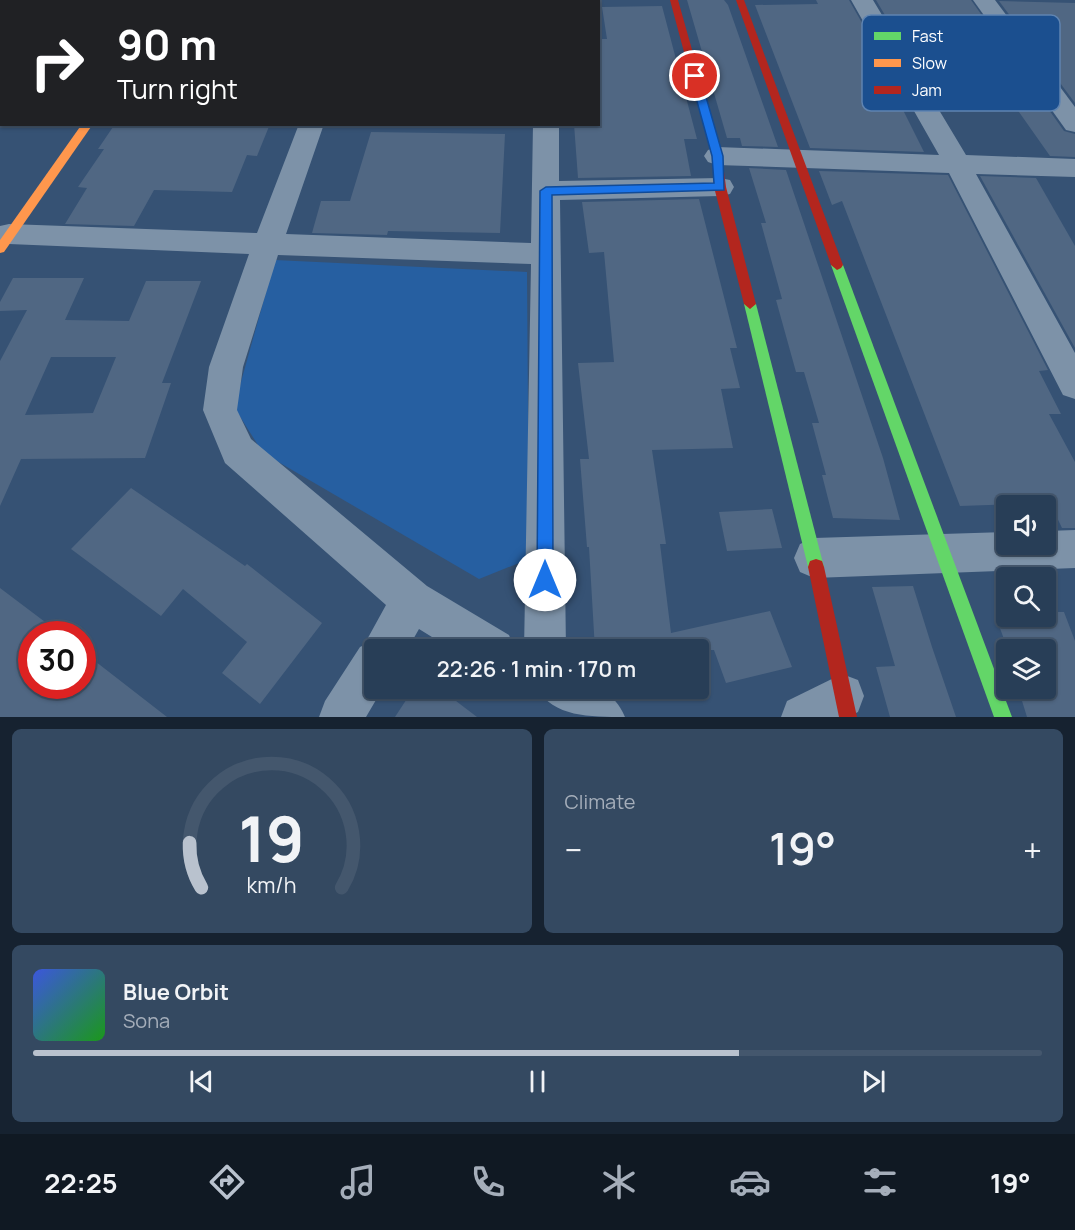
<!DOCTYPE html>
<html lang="en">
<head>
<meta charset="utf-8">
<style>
  body { margin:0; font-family:Manrope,sans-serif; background:#344961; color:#f1f3f6; height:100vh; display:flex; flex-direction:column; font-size:22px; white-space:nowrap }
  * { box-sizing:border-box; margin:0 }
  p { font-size:20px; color:#a5aeba }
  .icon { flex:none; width:33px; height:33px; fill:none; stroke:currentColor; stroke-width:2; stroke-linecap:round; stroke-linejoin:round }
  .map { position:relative; height:717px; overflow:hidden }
  .side { display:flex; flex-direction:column; gap:12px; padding:12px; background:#162230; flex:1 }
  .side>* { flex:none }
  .banner { position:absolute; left:0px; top:0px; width:600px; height:126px; box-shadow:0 2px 4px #0004,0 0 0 2px #44576d; background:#202124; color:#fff; overflow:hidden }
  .buttons { position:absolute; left:996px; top:495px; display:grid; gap:12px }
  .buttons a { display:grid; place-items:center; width:60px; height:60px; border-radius:6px; background:#283e57; box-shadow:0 2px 4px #0004,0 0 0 2px #44576d; font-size:30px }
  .speed { position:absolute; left:18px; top:621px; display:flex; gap:12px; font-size:30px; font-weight:700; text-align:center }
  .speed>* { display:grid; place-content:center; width:78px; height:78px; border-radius:50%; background:#283e57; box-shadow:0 2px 4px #0004,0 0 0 2px #44576d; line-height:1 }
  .speed .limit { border:9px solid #d22; background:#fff; color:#111 }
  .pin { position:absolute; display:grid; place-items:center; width:51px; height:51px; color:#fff; margin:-26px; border:3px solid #fff; border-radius:50%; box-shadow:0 2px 6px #0007 }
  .me { position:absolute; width:66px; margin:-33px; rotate:0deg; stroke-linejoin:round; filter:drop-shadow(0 0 4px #0008) }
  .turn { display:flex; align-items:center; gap:21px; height:126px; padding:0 18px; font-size:27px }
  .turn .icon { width:78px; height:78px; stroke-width:2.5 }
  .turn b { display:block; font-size:42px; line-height:51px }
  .big { font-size:45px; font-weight:600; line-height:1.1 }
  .side .tile { flex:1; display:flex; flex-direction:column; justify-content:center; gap:9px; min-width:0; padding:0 21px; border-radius:9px; background:#344961 }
  .side .dial { align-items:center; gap:0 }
  .dial svg { height:156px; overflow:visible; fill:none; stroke:#44576d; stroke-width:7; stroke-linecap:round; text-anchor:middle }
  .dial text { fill:#f1f3f6; stroke:none }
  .song { display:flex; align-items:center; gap:18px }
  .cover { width:72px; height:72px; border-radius:9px; background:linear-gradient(135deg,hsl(230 70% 55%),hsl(120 70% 35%)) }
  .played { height:6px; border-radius:3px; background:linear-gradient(90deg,#b9c2ce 70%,#44576d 70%) }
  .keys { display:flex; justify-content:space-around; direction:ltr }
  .heat { display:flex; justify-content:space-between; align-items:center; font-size:33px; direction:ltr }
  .side .tiles { flex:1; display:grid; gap:12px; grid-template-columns:1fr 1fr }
  .tile:last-child { grid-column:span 2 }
  .trip { position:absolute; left:364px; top:639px; width:345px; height:60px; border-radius:6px; background:#283e57; box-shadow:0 2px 4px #0004,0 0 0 2px #44576d; font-weight:600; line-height:60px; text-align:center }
  .tab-bar { display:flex; height:96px; justify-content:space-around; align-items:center; background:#101923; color:#a5aeba }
  .tab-bar .icon { width:42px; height:42px }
  .tab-bar .on { color:#b9c2ce }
  .tab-bar b { font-size:27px; color:#f1f3f6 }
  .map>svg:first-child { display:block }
</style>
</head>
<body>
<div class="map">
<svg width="1075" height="717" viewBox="0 0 1075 717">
  <rect width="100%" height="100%" fill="#365274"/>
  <!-- green -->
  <polygon fill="#265fa1" points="275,260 527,272 529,559 479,579 263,453 234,407"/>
  <!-- building -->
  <g fill="#506783" fill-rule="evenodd">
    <polygon points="687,0 724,0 728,5 778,147 742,146 740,138 727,138"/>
    <polygon points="816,0 849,0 907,102 899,102 924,152 810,148 755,5 818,4"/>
    <polygon points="876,0 971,0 1064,131 1075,134 1075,157 1050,156 1014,105 937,103"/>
    <polygon points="999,1 1075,3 1075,103"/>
    <polygon points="662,6 697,139 684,139 691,176 578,178 574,124 598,124 598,39 607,39 602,7"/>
    <polygon points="115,124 270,124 257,156 247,155 232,192 154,190 134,226 65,224 87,188 78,187 104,149 98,149"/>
    <polygon points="371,132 505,134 500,233 388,231 387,235 312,233 321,201 350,201"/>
    <polygon points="749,168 786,170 883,458 900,520 833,518 822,475 826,475 812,423 819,423 804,372 796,372 776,300 782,299 761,223 766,223"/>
    <polygon points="819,171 948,175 1048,370 1039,371 1061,414 1049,414 1075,462 1075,528 1062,528 1050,503 960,506 842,201 832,205"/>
    <polygon points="980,176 1036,178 1075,246 1075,348"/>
    <polygon points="699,199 737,348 730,348 740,388 721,389 733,448 652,450 666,544 660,544 671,633 770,611 792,667 726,683 714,650 595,650 589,547 587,547 580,459 589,459 578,363 614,362 604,252 589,253 582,202"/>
    <path d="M13 278H84L65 320 129 321 146 281H201L162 383H171L145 458 21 459 0 506V361L27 310 0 311V302ZM51 357H116L93 413 25 415Z"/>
    <polygon points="131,488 245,566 247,564 322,623 260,704 222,673 247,642 183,589 161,616 71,549"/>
    <polygon points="772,509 782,548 727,551 719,512"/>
    <polygon points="913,586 932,647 956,717 890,717 876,667 895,666 872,587"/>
    <polygon points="0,588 61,634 32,634 32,686 82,686 82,651 167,717 0,717"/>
    <polygon points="994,612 1006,612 1006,616 1046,616 1046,612 1064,612 1075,641 1075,717 1027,717 1018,688 1046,688 1046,650 1008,650"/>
    <polygon points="414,688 439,688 477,717 395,717"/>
  </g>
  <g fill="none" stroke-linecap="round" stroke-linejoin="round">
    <!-- street -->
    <g fill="#7d92a8" fill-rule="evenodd">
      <polygon points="348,0 370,0 348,2"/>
      <rect x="542" y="0" width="22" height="2"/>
      <polygon points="851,0 873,0 966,155 1075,159 1075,177 976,174 1075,353 1075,399 1063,395 949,173 717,165 708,162 704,156 708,150 717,147 939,155"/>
      <polygon points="973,0 995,0 1075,107 1075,132 1066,130"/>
      <polygon points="299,124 324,124 286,234 531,243 533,124 559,124 559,181 720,178 730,180 734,187 730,194 720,196 560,200 566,650 524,650 531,264 278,255 243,367 237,410 251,439 427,586 509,635 515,650 453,650 419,629 407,650 375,650 375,688 383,688 366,717 319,717 325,701 360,647 364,645 386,605 225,463 203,410 209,367 249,254 9,244 0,242 0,226 9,224 257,233"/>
      <polygon points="1075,530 1075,568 814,578 800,572 794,558 800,544 814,538 1006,532 1006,544 1046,544 1046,531"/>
      <polygon points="842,674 858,680 864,696 858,712 848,717 781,717 787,701"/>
      <path d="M537 688C573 688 609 678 625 717 590 717 553 717 537 688Z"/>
    </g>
    <!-- fast -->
    <g fill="#63d668" fill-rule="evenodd">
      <polygon points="167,0 175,0 166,2"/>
      <polygon points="837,260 843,265 1012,717 994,717 831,265"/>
      <polygon points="750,299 756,304 824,567 822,573 816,575 810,573 808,567 744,304"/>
    </g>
    <!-- slow -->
    <polygon fill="#ff974d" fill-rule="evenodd" points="82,124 93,124 4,252 0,253 0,240"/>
    <!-- jam -->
    <g fill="#b3261e" fill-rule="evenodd">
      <polygon points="670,0 678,0 722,156 726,187 756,304 750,309 744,304 714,187 712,156"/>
      <polygon points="736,0 744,0 843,265 841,268 837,270 831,265"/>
      <polygon points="816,559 822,561 824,567 857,717 839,717 808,567 810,561"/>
    </g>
  </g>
  <!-- route -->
  <polygon fill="#1a73e8" stroke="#114b97" stroke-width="1.5" points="695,73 700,76 723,156 724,190 552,195 553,580 551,586 545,588 539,586 537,580 540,191 546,187 714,183 712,156 690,76"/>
  <!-- legend -->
  <rect x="862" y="15" width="198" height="96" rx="9" fill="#1b4f8f" stroke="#5f84b1" stroke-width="1.5"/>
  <rect x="874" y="32" width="27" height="8" fill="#63d668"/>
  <rect x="874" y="59" width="27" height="8" fill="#ff974d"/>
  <rect x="874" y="86" width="27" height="8" fill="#b3261e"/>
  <g font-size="16" fill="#fff">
    <text x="912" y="42">Fast</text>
    <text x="912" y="69">Slow</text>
    <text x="912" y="96">Jam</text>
  </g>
</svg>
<div class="buttons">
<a><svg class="icon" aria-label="sound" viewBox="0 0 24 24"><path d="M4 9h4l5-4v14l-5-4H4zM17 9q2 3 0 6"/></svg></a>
<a><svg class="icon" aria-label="search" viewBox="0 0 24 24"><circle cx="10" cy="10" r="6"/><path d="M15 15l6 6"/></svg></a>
<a><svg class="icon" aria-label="layers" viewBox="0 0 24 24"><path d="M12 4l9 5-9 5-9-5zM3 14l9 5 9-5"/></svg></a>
</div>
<div class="speed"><div class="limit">30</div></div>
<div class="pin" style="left:695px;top:76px;background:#d93025"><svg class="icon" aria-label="arrive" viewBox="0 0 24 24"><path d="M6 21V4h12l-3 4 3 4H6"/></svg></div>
<svg class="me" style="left:545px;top:580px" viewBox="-20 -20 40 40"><circle r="19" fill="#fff"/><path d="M0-13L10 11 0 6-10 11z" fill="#1a73e8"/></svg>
<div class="trip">22:26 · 1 min · 170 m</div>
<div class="banner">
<div class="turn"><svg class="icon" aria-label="right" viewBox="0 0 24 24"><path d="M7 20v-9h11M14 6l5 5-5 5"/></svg><div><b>90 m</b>Turn right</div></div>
</div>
</div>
<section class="side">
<div class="tiles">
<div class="tile dial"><svg viewBox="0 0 100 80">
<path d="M14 69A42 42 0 1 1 86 69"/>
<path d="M14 69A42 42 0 0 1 8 46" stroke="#b9c2ce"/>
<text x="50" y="56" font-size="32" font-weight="700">19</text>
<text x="50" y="72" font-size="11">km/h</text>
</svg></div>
<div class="tile"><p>Climate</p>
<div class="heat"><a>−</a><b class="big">19°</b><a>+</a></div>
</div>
<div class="tile">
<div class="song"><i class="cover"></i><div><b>Blue Orbit</b><p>Sona</p></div></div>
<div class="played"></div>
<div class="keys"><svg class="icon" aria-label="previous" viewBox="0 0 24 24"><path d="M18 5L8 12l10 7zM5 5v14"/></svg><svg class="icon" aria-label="pause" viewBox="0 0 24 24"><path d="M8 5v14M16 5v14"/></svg><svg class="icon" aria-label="next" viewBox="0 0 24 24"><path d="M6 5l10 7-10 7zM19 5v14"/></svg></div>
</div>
</div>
</section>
<nav class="tab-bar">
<b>22:25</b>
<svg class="icon on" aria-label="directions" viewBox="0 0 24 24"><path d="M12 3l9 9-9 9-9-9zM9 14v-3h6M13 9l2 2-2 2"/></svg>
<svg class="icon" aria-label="music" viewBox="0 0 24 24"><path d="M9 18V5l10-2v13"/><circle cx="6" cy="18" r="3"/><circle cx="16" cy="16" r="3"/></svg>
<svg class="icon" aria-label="phone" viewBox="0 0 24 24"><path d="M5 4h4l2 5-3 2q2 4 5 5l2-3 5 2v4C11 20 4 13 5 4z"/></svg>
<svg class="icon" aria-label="climate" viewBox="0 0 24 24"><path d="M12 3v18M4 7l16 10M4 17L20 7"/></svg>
<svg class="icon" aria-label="car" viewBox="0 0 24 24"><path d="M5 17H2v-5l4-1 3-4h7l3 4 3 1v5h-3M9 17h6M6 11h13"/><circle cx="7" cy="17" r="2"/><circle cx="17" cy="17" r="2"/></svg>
<svg class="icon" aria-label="filters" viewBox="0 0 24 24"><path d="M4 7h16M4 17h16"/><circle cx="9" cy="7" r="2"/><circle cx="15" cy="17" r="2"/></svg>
<b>19°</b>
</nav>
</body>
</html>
